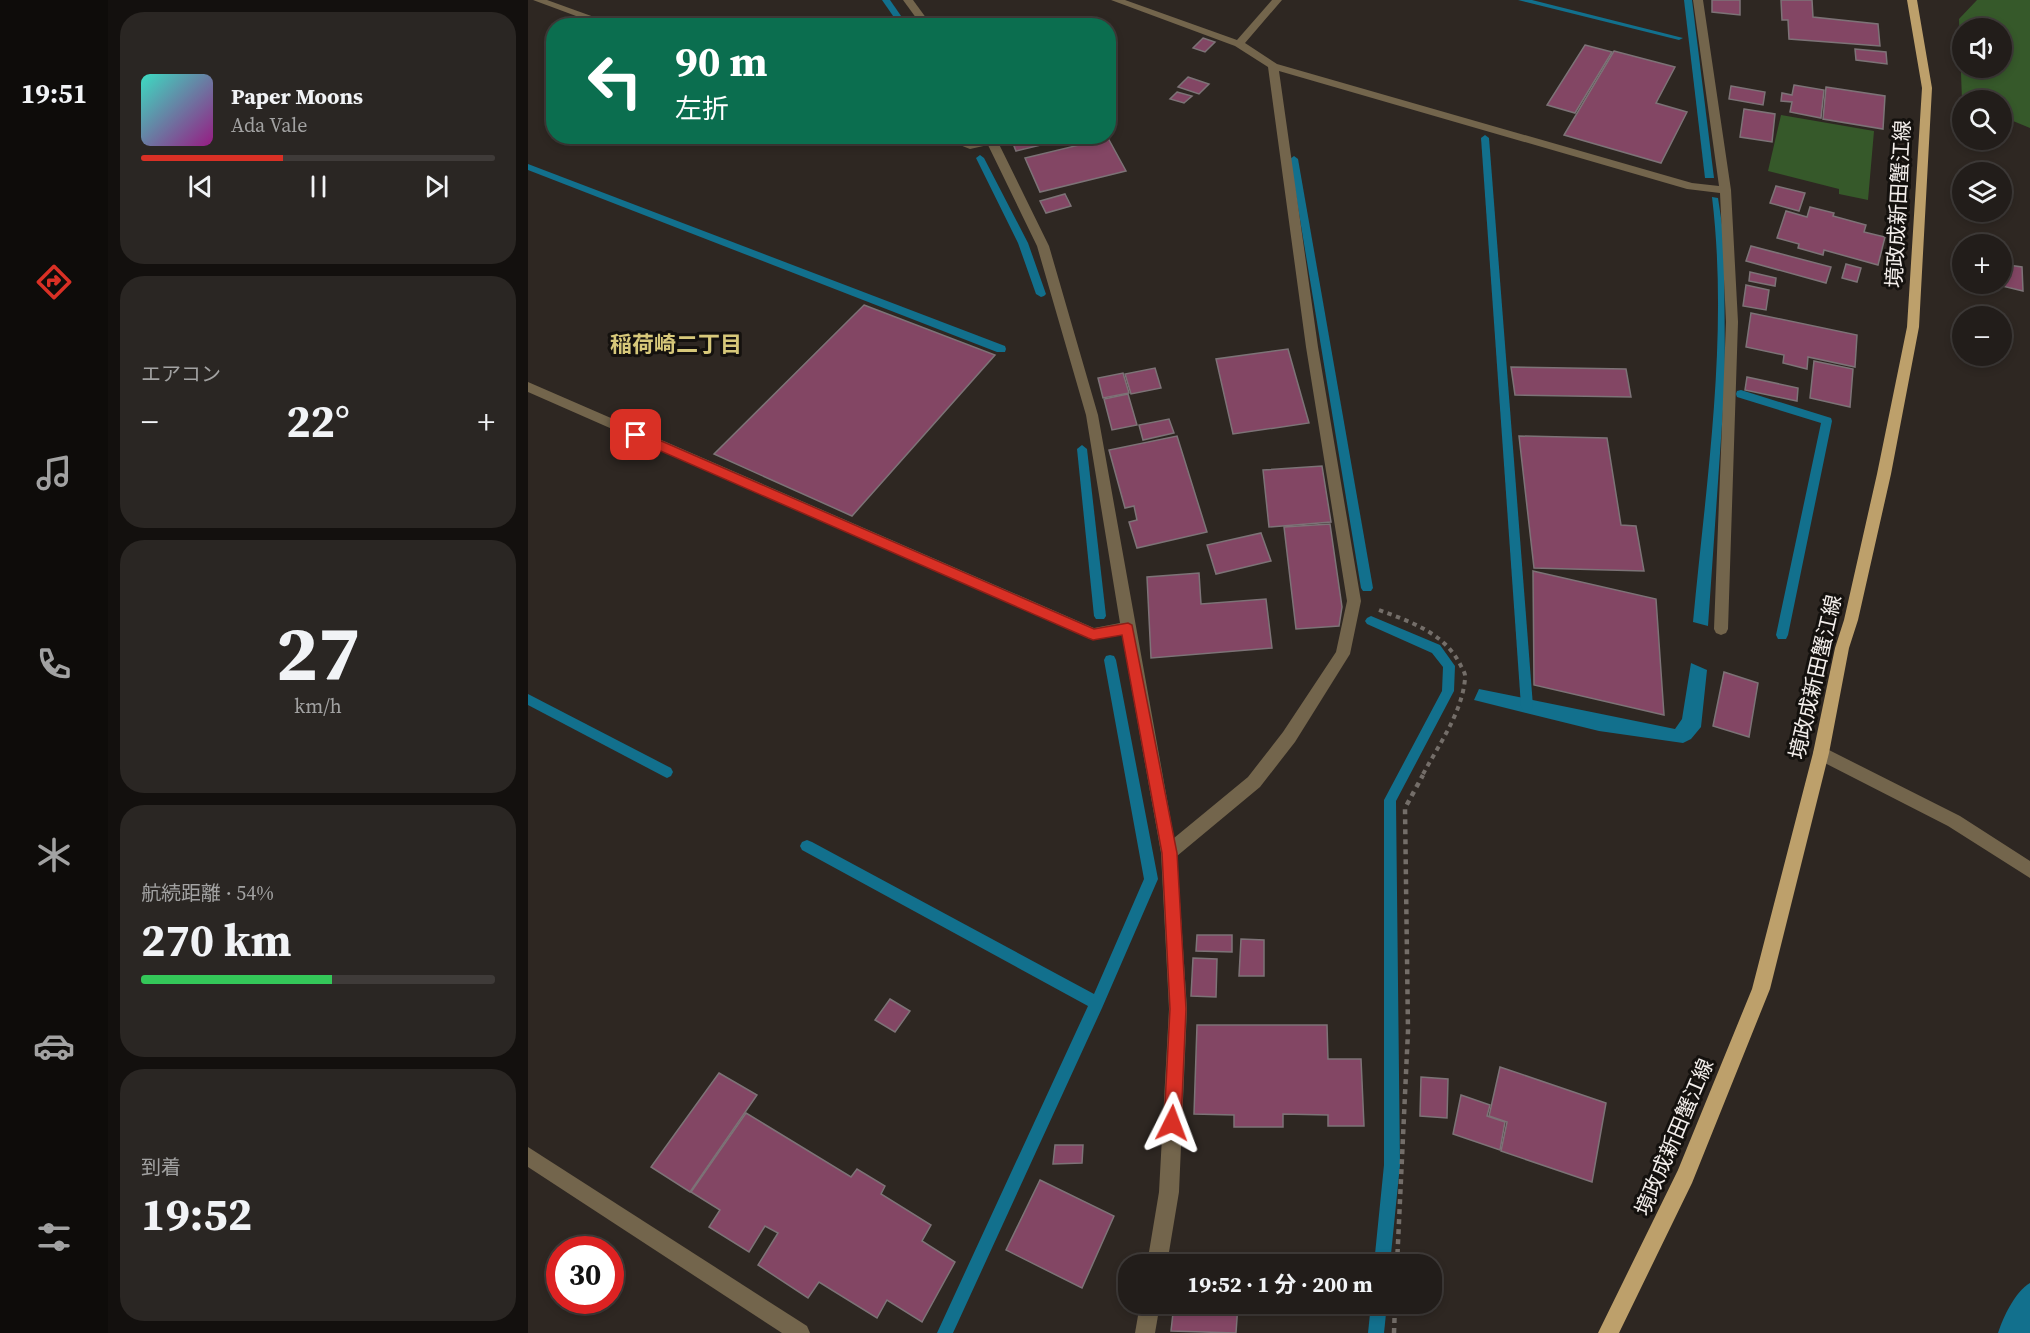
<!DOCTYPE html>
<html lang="ja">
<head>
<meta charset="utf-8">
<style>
  body { margin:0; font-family:"Source Serif 4","Noto Sans JP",serif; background:#2a2623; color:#f1f3f6; height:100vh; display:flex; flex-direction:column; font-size:22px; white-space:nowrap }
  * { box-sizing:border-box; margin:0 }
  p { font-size:20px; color:#a2a2a2 }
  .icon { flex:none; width:33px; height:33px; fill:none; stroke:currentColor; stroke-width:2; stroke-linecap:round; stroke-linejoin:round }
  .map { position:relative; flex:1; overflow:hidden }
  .sheet { display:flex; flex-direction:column; gap:12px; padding:12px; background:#13100e; width:420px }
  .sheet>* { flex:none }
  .hud { position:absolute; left:18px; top:18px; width:570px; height:126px; border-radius:24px; box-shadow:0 3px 9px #0003,0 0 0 2px #3f3b39; background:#0b6e4f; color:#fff; overflow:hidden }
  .fabs { position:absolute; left:1424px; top:18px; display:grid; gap:12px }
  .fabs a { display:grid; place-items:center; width:60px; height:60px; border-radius:50%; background:#221d1a; box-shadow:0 3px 9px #0003,0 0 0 2px #3f3b39; font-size:30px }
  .speed { position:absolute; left:18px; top:1236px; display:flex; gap:12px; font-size:30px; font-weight:700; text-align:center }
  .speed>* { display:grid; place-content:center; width:78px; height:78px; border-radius:50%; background:#221d1a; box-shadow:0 3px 9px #0003,0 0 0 2px #3f3b39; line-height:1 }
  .speed .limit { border:9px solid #d22; background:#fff; color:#111 }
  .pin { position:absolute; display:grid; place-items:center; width:51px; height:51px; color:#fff; margin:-26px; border-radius:12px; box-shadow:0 3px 9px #0006 }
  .me { position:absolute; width:66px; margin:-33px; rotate:3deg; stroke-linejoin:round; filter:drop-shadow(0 0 4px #0008) }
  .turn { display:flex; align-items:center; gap:21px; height:126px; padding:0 30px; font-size:27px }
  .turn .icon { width:78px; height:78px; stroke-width:2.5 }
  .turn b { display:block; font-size:42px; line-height:51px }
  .big { font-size:45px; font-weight:700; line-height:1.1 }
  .sheet .card { flex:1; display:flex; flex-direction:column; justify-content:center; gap:9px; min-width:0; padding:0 21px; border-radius:24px; background:#2a2623 }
  .sheet .dial { align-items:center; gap:0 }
  .dial b { font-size:78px; line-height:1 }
  .song { display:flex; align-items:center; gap:18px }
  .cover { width:72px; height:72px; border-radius:9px; background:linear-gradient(135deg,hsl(170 70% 55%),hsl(310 70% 35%)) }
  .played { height:6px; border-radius:3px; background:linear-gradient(90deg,#d93025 40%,#3f3b39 40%) }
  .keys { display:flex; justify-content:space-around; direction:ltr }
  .heat { display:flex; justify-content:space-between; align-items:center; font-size:33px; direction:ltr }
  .charge { height:9px; border-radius:4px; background:linear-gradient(90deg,#34c759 54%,#3f3b39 0) }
  .trip { position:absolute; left:590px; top:1254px; width:324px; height:60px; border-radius:24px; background:#221d1a; box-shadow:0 3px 9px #0003,0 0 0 2px #3f3b39; font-weight:700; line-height:60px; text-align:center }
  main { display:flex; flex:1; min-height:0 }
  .menu { display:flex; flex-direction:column; width:108px; justify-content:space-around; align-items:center; background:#0e0c0a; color:#a2a2a2 }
  .menu .icon { width:42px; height:42px }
  .menu .selected { color:#d93025 }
  .menu b { font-size:27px; color:#f1f3f6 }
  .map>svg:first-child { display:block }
</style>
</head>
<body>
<main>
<nav class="menu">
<b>19:51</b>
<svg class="icon selected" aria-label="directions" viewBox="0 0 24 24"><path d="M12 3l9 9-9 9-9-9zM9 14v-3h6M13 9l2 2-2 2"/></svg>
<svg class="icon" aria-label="music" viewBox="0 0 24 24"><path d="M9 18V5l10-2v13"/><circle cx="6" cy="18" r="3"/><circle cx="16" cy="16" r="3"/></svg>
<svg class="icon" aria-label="phone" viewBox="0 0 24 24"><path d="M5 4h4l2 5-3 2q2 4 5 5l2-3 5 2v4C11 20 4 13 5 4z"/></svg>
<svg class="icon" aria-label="climate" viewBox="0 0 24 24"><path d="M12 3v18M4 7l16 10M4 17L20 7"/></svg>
<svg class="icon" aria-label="car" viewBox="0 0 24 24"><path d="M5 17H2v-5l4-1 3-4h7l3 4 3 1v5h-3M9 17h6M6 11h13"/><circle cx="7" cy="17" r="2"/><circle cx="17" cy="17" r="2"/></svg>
<svg class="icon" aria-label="filters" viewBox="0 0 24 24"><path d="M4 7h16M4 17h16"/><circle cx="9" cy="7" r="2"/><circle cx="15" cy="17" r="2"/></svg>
</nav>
<section class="sheet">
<div class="card">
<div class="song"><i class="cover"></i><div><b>Paper Moons</b><p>Ada Vale</p></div></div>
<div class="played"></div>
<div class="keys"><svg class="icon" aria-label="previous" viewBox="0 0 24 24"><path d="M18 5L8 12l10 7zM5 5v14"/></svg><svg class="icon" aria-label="pause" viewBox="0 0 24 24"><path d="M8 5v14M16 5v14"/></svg><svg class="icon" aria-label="next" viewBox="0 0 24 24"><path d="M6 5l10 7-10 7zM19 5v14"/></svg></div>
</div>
<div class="card"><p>エアコン</p>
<div class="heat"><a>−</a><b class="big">22°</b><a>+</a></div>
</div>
<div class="card dial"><b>27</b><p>km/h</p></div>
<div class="card"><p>航続距離 · 54%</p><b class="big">270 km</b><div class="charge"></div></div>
<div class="card"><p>到着</p><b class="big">19:52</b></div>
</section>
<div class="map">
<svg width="1502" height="1333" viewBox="0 0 1502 1333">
  <rect width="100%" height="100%" fill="#2e2722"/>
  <!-- green -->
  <g fill="#36592a" fill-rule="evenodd">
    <path d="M1449 0H1502V128L1473 116V100H1434L1431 19ZM1434 28H1473V68H1434Z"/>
    <polygon points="1253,115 1346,131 1340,200 1311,194 1311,189 1240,171"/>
  </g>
  <!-- water -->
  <g fill="#12708d">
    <polygon points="1156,0 1164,0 1186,178 1177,178"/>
    <path d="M1184 197 1190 198 1196 238 1197 381 1180 626 1165 622C1178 482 1201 338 1184 197Z"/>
    <polygon points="1163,663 1179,670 1173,727 1163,739 1155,743 1071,731 946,700 951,689 1147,729 1154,719"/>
    <path d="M1502 1283V1333H1470C1475 1317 1487 1292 1502 1283Z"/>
  </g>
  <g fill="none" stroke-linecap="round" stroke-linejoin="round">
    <!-- stream -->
    <g fill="#12708d" fill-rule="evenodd">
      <polygon points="354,0 362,0 380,26 372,26"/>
      <polygon points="990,0 1004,0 1155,38 1151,40"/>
      <polygon points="957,135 961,138 1005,706 1003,710 999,711 995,710 993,706 953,138"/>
      <polygon points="452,155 456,158 500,243 518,294 516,296 513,297 508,294 490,243 448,158"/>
      <polygon points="766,156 770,159 845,588 843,591 835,591 833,588 762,159"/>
      <polygon points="0,164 477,346 478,349 477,352 469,352 0,170"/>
      <polygon points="1213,390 1303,418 1304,421 1260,635 1258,639 1250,639 1248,635 1293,423 1209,397 1208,394 1209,391"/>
      <polygon points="554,445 559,449 578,616 576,619 568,619 566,616 549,449"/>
      <polygon points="843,616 912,645 927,666 926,691 868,801 872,1165 862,1264 846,1264 856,1165 856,800 914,691 915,667 904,653 839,624 837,621 839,618"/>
      <polygon points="582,655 586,656 588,660 630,879 574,1008 425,1333 409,1333 560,1006 274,850 272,846 274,842 279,840 284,842 566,994 616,879 576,660 578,656"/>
      <polygon points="0,694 143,768 145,772 143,776 139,778 135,776 0,705"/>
      <polygon points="843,1304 859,1304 856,1333 840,1333"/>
    </g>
  </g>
  <!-- building -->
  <g fill="#834664" stroke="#7d7377" stroke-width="1.5">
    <polygon points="1184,0 1212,0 1212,15 1184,12"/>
    <polygon points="1253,0 1284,0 1285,17 1350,24 1352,46 1261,39 1260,20 1254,20"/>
    <polygon points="675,38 687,42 677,52 665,48"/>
    <polygon points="1057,45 1084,52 1047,113 1019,105"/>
    <polygon points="1327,49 1358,52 1359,64 1328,60"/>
    <polygon points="1086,51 1147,67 1128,103 1159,112 1133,163 1036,135"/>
    <polygon points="660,77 681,84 671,94 650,87"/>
    <polygon points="1266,85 1296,90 1293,118 1262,112 1264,102 1253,101 1254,93 1264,95"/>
    <polygon points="1203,86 1237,92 1235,105 1201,99"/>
    <polygon points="1298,87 1357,96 1355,129 1295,119"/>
    <polygon points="649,92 664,96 656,103 642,99"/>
    <polygon points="1216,109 1247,114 1244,142 1212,137"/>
    <polygon points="482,136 513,136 517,144 488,151"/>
    <polygon points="580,138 598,171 512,192 497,158"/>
    <polygon points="1248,186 1277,193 1271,211 1242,203"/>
    <polygon points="537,194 543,206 518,213 512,201"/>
    <polygon points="1282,207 1306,213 1305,216 1338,225 1336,232 1357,237 1350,265 1296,250 1295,255 1270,248 1271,244 1249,238 1258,211 1279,217"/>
    <polygon points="1223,246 1303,267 1298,283 1218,261"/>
    <polygon points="1318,264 1333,268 1329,282 1314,278"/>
    <polygon points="1473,264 1494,267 1495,291 1474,286"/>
    <polygon points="1222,272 1248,278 1247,286 1221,281"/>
    <polygon points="1218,285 1241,290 1238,310 1215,306"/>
    <polygon points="336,305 467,355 324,516 186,454"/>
    <polygon points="1223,313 1329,335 1327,367 1280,357 1279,369 1255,363 1256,355 1218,347"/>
    <polygon points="760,349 781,423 705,434 688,359"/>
    <polygon points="1286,361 1325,369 1322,407 1282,398"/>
    <polygon points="983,367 1098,369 1103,397 987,395"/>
    <polygon points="627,368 633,388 603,394 597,374"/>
    <polygon points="595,373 601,393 575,398 570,378"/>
    <polygon points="1219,377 1270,388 1269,401 1217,390"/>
    <polygon points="600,394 609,425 584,430 576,399"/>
    <polygon points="641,419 646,433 615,440 611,425"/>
    <polygon points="649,436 679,532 609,548 601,522 609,520 606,506 597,508 581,450"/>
    <polygon points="991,436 1079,438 1093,525 1108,526 1116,571 1006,568"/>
    <polygon points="794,466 803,522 741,527 735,470"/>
    <polygon points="802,524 814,607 811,626 768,629 756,527"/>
    <polygon points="733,533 743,561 688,574 679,545"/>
    <polygon points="1005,571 1128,599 1136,715 1006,685"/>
    <polygon points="671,573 673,604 738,599 744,648 623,658 619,577"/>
    <polygon points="1196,672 1230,683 1221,737 1185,726"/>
    <polygon points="669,935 704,935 704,952 668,951"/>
    <polygon points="713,939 736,940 736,976 711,976"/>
    <polygon points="665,958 689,959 688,997 663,996"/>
    <polygon points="362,999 382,1011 367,1032 347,1020"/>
    <polygon points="669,1025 799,1025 800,1059 833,1059 836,1126 800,1126 800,1115 755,1114 755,1127 706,1127 706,1115 666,1114"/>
    <polygon points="972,1067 1078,1103 1064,1182 973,1151 979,1122 961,1116"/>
    <polygon points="191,1073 229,1095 162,1192 123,1167"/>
    <polygon points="893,1077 920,1079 919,1118 892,1116"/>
    <polygon points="933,1095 962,1105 959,1116 977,1122 972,1150 925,1134"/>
    <polygon points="218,1113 323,1177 329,1169 357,1186 353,1194 403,1225 394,1241 427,1262 394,1322 359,1300 349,1318 291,1282 280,1298 230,1265 250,1233 237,1226 221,1252 181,1227 192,1210 163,1192"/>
    <polygon points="527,1145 555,1145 554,1163 525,1164"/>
    <polygon points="512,1180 586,1216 554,1288 478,1250"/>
    <polygon points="651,1255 714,1261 714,1264 650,1264"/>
    <polygon points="646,1304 710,1304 708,1333 643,1331"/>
  </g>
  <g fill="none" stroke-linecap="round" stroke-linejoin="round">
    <!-- path-far1 -->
    <path stroke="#746e69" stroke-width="4" stroke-dasharray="4.5 4.5" stroke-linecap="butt" d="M851 610C883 622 917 633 933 666 935 670 938 674 937 679 934 713 910 746 894 776"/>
    <!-- path -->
    <g stroke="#746e69" stroke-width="4.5" stroke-dasharray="5 5" stroke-linecap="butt">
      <polyline points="869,1264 880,1031 877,808 895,775"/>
      <polyline points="866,1333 867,1304"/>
    </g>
    <!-- minor -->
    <g fill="#73654c" fill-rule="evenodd">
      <polygon points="5,0 19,0 91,26 75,26"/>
      <polygon points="375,0 385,0 404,26 394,26"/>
      <polygon points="583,0 597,0 709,40 744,0 754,0 717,43 749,64 1164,183 1191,186 1165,0 1175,0 1203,190 1210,322 1200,629 1198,633 1193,635 1188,633 1186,629 1198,322 1192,193 1159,189 751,71 790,347 833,601 822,654 767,742 732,787 649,856 659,1009 651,1192 639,1264 619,1264 631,1192 641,1009 633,853 594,635 565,640 560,638 0,392 0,382 566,628 592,623 558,415 509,246 460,145 442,149 409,136 426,136 443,142 457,139 456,136 467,136 521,246 570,415 646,838 720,777 755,732 808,652 819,601 778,347 740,67 707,46"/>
      <polygon points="1293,746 1432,816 1502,861 1502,878 1420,826 1287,758 1285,753 1287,748"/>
      <polygon points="0,1147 279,1326 282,1333 254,1333 0,1167"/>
      <polygon points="612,1304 632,1304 627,1333 607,1333"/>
    </g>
    <!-- major -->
    <polygon fill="#bda06b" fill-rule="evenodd" points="1379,0 1389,0 1404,88 1391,327 1363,474 1330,620 1321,648 1301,753 1242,989 1164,1183 1091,1333 1070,1333 1150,1170 1224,989 1285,753 1307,648 1316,620 1349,474 1379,327 1394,88"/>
  </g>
  <!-- route -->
  <polygon fill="#d93025" stroke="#8d1f18" stroke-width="1.5" points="108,430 566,629 600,623 604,625 649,853 658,1009 653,1123 650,1129 644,1132 638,1129 636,1123 642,1009 634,853 594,635 565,640 560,638 103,438 103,432"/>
  <g text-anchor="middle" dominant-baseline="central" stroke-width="6" stroke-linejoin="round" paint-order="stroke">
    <!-- street labels -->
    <g font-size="21" fill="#f3eeeb" stroke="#14110e">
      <text transform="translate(1370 204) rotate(-87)">境政成新田蟹江線</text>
      <text transform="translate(1287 677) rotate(-77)">境政成新田蟹江線</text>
      <text transform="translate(1146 1137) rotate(-67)">境政成新田蟹江線</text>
    </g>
    <!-- neighbourhood labels -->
    <g font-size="22" font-weight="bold" fill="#d7c87a" stroke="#14110e">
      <text x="148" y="344">稲荷崎二丁目</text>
    </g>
  </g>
</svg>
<div class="fabs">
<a><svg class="icon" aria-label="sound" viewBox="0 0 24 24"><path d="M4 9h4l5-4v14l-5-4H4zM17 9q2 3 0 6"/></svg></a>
<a><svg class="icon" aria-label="search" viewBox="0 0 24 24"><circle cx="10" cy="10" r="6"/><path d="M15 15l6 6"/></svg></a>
<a><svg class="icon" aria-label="layers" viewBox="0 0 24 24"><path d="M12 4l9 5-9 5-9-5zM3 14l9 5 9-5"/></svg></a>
<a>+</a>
<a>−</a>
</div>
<div class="speed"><div class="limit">30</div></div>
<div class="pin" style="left:108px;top:435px;background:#d93025"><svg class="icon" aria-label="arrive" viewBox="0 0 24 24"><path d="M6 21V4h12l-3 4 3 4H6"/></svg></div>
<svg class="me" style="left:644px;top:1123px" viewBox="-20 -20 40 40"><path d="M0-17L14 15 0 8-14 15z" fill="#d93025" stroke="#fff" stroke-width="4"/></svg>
<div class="trip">19:52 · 1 分 · 200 m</div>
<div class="hud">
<div class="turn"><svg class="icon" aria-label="left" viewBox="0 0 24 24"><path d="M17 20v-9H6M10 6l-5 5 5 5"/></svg><div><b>90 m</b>左折</div></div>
</div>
</div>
</main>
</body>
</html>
